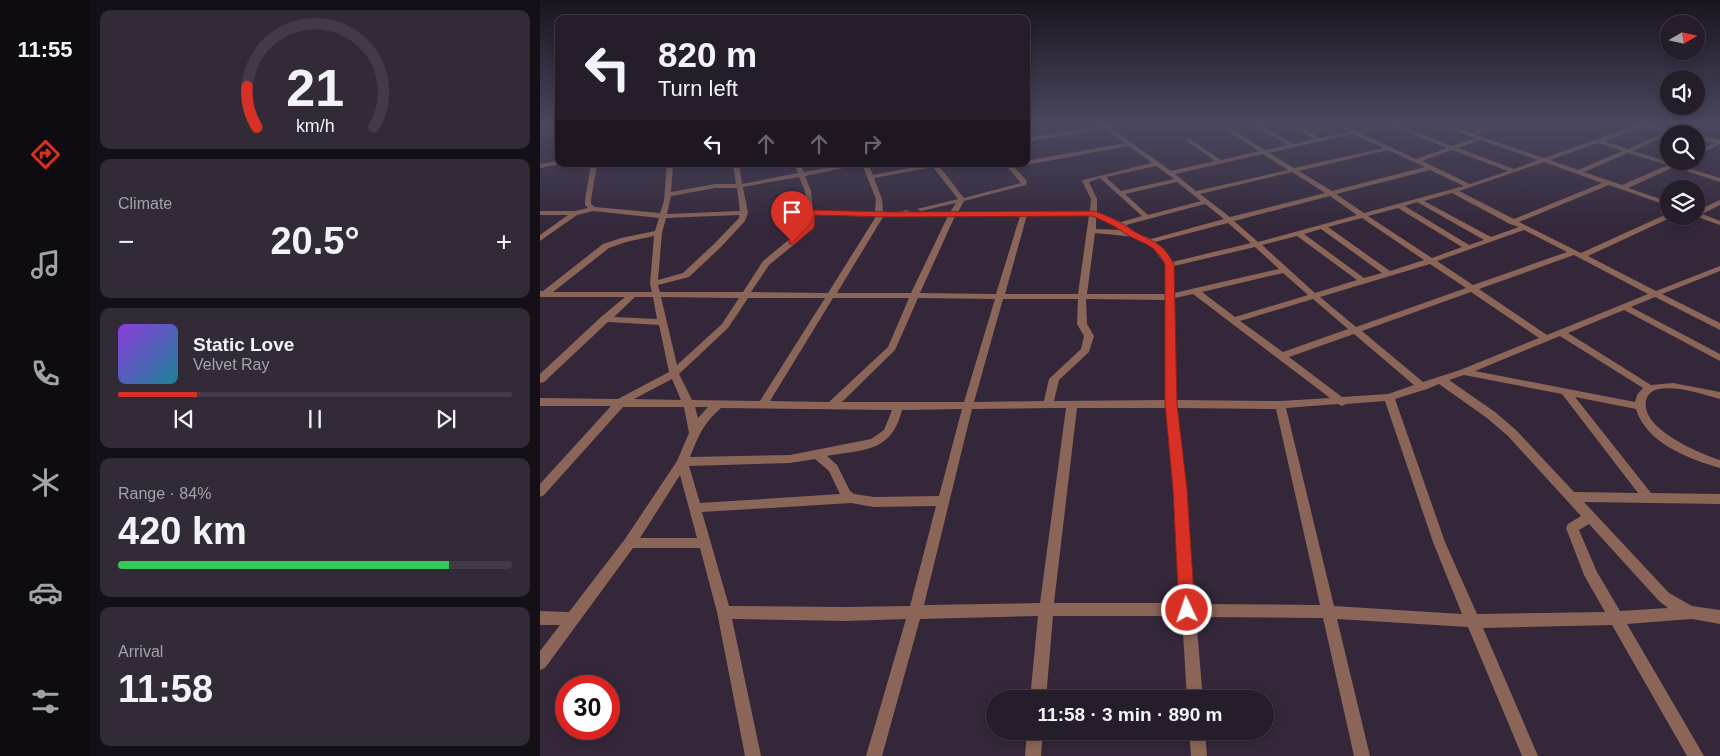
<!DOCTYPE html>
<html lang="en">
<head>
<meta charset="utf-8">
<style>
  body { margin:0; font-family:Helvetica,sans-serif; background:#322a37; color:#f1f3f6; height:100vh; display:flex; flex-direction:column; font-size:19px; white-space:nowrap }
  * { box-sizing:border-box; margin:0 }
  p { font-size:16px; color:#a4a2a9 }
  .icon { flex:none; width:28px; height:28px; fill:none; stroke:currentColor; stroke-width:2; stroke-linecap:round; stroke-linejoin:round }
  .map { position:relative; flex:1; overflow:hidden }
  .panel { display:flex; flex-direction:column; gap:10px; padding:10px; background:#151018; width:450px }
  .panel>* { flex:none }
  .top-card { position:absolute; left:15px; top:15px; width:475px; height:152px; border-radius:10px; box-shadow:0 2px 8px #0003,0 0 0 1px #423b47; background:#261d2b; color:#f1f3f6; overflow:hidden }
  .needle { width:32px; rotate:81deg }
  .fabs { position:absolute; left:1120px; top:15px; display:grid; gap:10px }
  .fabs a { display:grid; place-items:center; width:45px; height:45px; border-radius:50%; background:#261d2b; box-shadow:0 2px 8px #0003,0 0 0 1px #423b47; font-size:25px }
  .speed { position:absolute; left:15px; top:675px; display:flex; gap:10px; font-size:25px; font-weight:700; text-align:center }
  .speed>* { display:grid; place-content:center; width:65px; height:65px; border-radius:50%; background:#261d2b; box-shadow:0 2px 8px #0003,0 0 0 1px #423b47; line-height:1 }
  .speed .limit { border:8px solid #d22; background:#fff; color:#111 }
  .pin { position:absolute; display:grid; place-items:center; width:42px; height:42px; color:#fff; margin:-51px -21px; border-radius:50% 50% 50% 0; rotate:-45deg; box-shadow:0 0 5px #0007 }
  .pin .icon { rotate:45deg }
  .me { position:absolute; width:55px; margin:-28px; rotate:357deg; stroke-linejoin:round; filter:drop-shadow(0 0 4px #0008) }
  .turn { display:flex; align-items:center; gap:18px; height:105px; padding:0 20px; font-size:22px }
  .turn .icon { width:65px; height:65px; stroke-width:2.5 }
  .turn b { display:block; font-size:35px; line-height:42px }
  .lanes { display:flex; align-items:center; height:48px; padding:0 20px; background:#0003; justify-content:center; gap:25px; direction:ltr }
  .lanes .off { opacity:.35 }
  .big { font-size:38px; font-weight:700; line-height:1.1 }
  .panel .widget { flex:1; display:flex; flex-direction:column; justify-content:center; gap:8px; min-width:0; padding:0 18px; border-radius:10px; background:#322a37 }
  .panel .dial { align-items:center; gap:0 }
  .dial svg { height:130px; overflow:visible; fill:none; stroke:#423b47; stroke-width:7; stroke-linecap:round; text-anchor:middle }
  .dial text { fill:#f1f3f6; stroke:none }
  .song { display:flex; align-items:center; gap:15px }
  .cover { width:60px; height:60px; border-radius:8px; background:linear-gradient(135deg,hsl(270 70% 55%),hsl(190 70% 35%)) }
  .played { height:5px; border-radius:2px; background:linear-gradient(90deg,#d93025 20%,#423b47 20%) }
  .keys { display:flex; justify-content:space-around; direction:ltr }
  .heat { display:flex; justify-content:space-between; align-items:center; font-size:28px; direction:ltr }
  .charge { height:8px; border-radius:4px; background:linear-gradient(90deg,#34c759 84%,#423b47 0) }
  .trip { position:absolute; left:446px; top:690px; width:288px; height:50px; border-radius:25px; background:#261d2b; box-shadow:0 2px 8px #0003,0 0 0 1px #423b47; font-weight:700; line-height:50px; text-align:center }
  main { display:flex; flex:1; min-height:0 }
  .dock { display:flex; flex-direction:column; width:90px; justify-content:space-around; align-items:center; background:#0f0c11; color:#a4a2a9 }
  .dock .icon { width:35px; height:35px }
  .dock .current { color:#d93025 }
  .dock b { font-size:22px; color:#f1f3f6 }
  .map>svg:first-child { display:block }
</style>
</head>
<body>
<main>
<nav class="dock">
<b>11:55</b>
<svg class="icon current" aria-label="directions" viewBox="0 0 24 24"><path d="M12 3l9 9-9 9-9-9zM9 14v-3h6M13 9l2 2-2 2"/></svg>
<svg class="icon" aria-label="music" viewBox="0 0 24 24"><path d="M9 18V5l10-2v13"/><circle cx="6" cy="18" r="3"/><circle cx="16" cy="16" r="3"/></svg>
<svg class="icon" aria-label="phone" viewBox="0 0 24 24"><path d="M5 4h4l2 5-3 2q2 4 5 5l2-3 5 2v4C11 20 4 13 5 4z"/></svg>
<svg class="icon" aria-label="climate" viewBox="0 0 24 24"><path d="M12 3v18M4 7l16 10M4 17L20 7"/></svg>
<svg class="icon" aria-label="car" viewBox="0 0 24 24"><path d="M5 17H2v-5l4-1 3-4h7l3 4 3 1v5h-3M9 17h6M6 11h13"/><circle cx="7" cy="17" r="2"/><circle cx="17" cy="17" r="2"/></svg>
<svg class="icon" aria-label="filters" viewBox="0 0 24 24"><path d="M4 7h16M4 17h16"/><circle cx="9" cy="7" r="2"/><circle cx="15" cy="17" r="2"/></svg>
</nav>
<section class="panel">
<div class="widget dial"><svg viewBox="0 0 100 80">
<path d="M14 69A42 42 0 1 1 86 69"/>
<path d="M14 69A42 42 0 0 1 8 44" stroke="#d93025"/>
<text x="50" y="56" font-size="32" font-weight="700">21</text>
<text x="50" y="72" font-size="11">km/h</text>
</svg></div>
<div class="widget"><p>Climate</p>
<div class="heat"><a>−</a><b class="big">20.5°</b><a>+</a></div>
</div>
<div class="widget">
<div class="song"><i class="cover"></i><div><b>Static Love</b><p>Velvet Ray</p></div></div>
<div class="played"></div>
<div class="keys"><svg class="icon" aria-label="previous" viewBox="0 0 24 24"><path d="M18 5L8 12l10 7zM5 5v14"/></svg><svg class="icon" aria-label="pause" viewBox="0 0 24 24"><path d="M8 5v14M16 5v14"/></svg><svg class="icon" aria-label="next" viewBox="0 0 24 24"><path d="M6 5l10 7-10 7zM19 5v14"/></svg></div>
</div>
<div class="widget"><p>Range · 84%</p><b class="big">420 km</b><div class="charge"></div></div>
<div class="widget"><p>Arrival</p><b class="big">11:58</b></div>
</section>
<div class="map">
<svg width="1180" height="756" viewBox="0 0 1180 756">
  <rect width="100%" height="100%" fill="#332739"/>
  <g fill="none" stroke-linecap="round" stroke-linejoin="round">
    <!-- minor -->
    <g fill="#8b6557" fill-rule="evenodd">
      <polygon points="0,124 18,124 0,128"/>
      <path d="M559 124H587L571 128 631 171 675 161 647 141V139L649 138 681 160 719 151 689 132 688 131 691 129 725 150 748 145 715 127V125L717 124 754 144 774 139 749 124H756L780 138 809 132 794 124H801L876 159 907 148 845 124H853L912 146 935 138 897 124H905L931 133 952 124H960L936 135 1004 158 1100 124H1111L1110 125 1143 133 1129 134 1093 151 1180 178V182L1134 167 1088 188 1129 202V206L1069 185 979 222 1041 253 1129 213V216L1132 217 1048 256 1116 291 1180 266V271L1122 294 1180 323V330L1115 297 1091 307 1180 354V361L1084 310 1028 333 1111 385 1133 383 1180 392V399C1161 394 1139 386 1119 389 1113 390 1107 394 1106 401 1101 429 1159 453 1180 460V468C1149 459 1106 443 1096 409L1035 397 1111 493 1180 494V504L1044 502 1129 593 1152 606 1180 610V624L1152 619 1087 624 1164 756H1147L1072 625 943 628 998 756H982L928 627 797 619 830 756H814L783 618 656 617 663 699H647L642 616H513L506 699H490L498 616 380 619 342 756H326L366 619 306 621 192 619 221 756H205L177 612 160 548H93L5 668 0 670V651L20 625H0V611L29 612 85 539 137 461 149 433 144 407H83L4 495 0 497V484L71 406H0V398L78 399 129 372 119 325 68 322 4 382 0 383V374L61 317 85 297H0V291H3L63 244 81 238 115 231 119 218 53 211 37 215 0 241V235L28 215H0V211H35L48 208 45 205V200L51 164H57L51 200V204L55 207 120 213 124 201 127 164H133L131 192 175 184H196L193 164H199L202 184 258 173 254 164H260L264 172 310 164H328L333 175 391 164H402L399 166 424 198 481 183 465 164H471L487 181 486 185 424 201 418 212 550 211 551 199 542 181 543 180 612 163 589 146 486 165 483 164H486V161L585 143 565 129 486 142V138L561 126ZM1104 127 1126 132 1088 149 1064 141ZM813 134 843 148 754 168 729 153ZM940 140 998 160 974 169 918 148ZM1058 143 1082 151 1038 170 1010 160ZM848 150 885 167 792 191 759 171ZM912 150 968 171 930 184 882 161ZM1088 153 1128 165 1082 185 1044 172ZM723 154 748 170 656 191 635 174ZM1004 162 1062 183 974 219 919 191ZM322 164 336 199 335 212 273 211 271 191 265 176ZM616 166 634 179 581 191 566 177ZM393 167 418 199 377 209 381 211 416 203 410 212H370L367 210 352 213H343L342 199 334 178ZM890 170 924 186 824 213 796 194ZM752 172 785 193 690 217 660 194ZM259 177 265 191 267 225 223 261 203 292H120L118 285 149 277 181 247 205 221 208 213 203 187ZM560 178 602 216 581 222 557 212V199L549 182ZM637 182 661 201 608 215 585 194ZM175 188H197L200 211 127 214 131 196ZM912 193 970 224 979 227 951 237 884 201ZM790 196 817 215 718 242 694 221ZM877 202 944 240 929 245 865 206ZM665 204 684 219 611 239 594 232 586 225ZM858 208 922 247 892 258 828 216ZM199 215V218L175 243 143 273 118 280 122 233 126 218ZM274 215 335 217V218L288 293 211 292 229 265 274 228ZM487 215H549L538 294H465ZM359 216H408L371 293H297L343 217ZM415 216H480L456 294 380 293ZM556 217 577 226 583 230 556 229ZM822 218 884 260 850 271 788 227ZM688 223 711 243 632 262 626 252 615 242ZM781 229 842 273 824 278 764 234ZM984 230 1027 252 933 285 897 261ZM555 233 595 237 612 247 626 265V294H547ZM114 236 110 284 112 292H13L69 248 86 242ZM757 236 817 280 775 293 722 245ZM715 247 739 269 634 293V266ZM1034 255 1108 294 1007 335 939 289ZM890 264 926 288 816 327 780 297ZM743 273 768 295 695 317 662 292ZM931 292 999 338 920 370 883 382 822 331ZM653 294 790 398 740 401 636 400 635 298ZM95 297H113L117 319 74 317ZM121 297 199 298 182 324 137 365ZM208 298H285L220 401 152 400 139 374 188 328ZM293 298H369L348 347 289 402 230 401ZM378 298 455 299 424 402H302L355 350ZM463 299H538L537 324 544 336 541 349 509 379 504 401 434 402ZM546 299 626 300V400L514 401 519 380 549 352 554 336 547 324ZM773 299 808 329 743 352 700 321ZM814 334 874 385 848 394 802 397 749 357ZM1020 336 1103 388 1097 395 1095 402 935 371ZM924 375 1022 394 1098 493 1034 492 976 430 955 412 909 380ZM132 379 141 400 94 399ZM899 384 947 418 968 436 1041 516 1028 524 1026 528 1044 575 1065 612 937 614 905 542 855 399 887 389ZM845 401 893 542 922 614 794 606 746 408 798 404 802 406 806 404ZM155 407H168L158 418ZM181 408 352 410 344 430 331 439 250 455 150 457C159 435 163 424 181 408ZM512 408H526L500 603 384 605 432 409ZM537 408H626L634 489 641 603H514ZM637 408 736 409 780 605 655 604 646 489ZM422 409 399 496 334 497 314 494 310 491 297 465 287 456C325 449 351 453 362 410ZM275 459 289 471 300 494 160 503 149 466 250 463ZM140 475 157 538H100ZM311 503 334 507 396 506 370 606 306 607 189 606 162 512ZM1049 524 1119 601 1128 608 1080 611 1057 572 1039 530Z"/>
      <polygon points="1175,124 1180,124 1180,127"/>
      <polygon points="1156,135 1180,140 1180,144 1156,156 1156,152 1174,143 1156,139"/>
      <polygon points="19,161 19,164 21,164 0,168 0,164"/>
      <polygon points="1180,200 1180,205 1162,214 1180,221 1180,225 1155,216 1156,211"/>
      <polygon points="487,731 503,731 501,756 485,756"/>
      <polygon points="649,731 665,731 667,756 651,756"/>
    </g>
  </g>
  <!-- sky -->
  <linearGradient id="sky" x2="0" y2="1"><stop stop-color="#1c151f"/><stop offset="0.54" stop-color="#4a475f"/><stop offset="1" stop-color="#4a475f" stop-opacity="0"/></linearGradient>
  <rect width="1180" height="230" fill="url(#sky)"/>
  <!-- route -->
  <path fill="#d93025" stroke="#8d1f18" d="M271 210 352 212 553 211C568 215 580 222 592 230 613 243 621 240 634 264L637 404 647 489 655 610 653 615 647 617 642 615 639 610 633 489 625 404V264C614 243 604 245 586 234 575 226 564 221 552 216L352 217 275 215 274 227 255 244H249V240L267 225V213Z"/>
</svg>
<div class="fabs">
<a><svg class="needle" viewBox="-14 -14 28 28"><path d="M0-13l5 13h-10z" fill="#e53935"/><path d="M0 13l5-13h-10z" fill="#a4a2a9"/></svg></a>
<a><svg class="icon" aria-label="sound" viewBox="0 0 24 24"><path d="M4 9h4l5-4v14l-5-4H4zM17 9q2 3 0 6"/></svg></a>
<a><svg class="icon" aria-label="search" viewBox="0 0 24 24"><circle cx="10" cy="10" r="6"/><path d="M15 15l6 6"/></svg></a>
<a><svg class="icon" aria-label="layers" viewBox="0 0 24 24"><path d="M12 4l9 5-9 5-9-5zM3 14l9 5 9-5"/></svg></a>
</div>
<div class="speed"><div class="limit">30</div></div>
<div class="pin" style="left:252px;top:242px;background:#d93025"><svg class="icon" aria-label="arrive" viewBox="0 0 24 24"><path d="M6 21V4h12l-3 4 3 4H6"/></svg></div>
<svg class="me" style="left:647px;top:610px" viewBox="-20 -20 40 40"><circle r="17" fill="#d93025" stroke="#fff" stroke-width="3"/><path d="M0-11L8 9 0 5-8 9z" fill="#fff"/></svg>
<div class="trip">11:58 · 3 min · 890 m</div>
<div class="top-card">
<div class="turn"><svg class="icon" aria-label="left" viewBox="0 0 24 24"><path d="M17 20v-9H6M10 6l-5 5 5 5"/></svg><div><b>820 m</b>Turn left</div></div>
<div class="lanes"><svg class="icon" aria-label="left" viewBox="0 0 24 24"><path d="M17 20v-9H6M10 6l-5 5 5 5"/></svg><svg class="icon off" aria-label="ahead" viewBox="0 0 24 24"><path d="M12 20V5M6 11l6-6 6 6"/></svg><svg class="icon off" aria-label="ahead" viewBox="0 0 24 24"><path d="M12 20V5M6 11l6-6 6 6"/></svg><svg class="icon off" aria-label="right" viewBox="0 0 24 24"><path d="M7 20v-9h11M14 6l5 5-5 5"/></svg></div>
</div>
</div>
</main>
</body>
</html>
